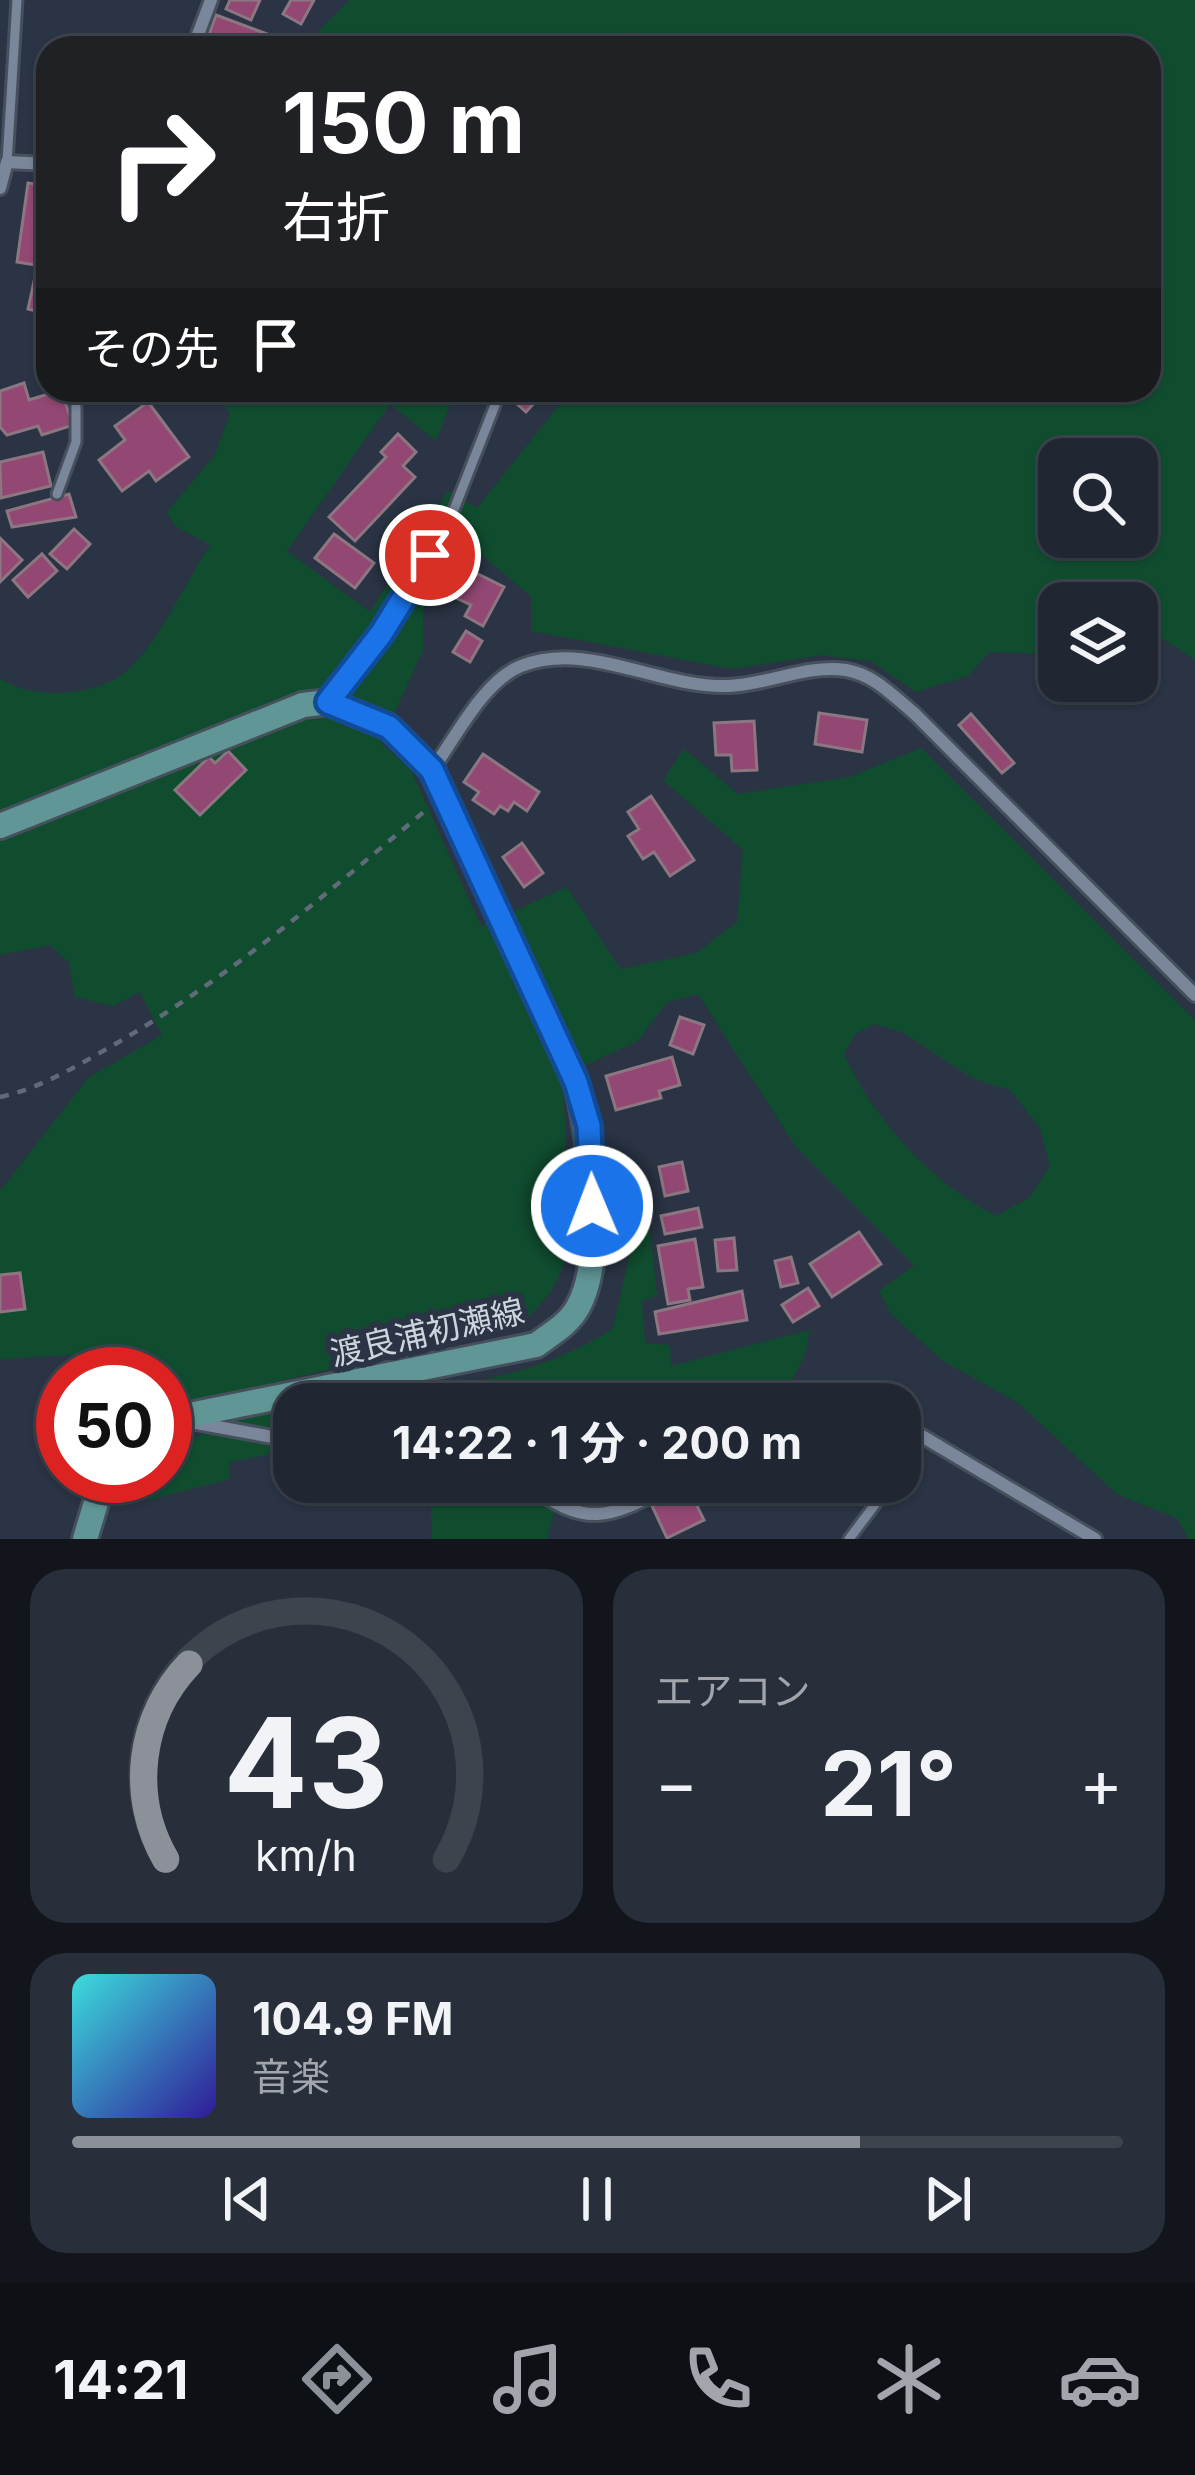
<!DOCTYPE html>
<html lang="ja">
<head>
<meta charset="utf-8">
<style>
  body { margin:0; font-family:Inter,"Noto Sans JP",sans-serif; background:#282f3b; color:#f1f3f6; height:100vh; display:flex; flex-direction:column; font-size:45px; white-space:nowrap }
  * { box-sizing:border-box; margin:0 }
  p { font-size:39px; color:#a2a5ac }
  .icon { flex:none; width:66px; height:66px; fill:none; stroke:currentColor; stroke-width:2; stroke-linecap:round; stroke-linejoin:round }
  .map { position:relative; height:1539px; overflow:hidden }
  .details { display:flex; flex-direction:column; gap:30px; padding:30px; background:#12151c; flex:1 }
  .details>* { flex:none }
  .guide { position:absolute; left:36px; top:36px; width:1125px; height:366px; border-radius:36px; box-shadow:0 3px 9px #0004,0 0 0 3px #3d444e; background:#202124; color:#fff; overflow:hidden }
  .controls { position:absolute; left:1038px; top:438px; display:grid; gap:24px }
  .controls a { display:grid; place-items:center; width:120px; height:120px; border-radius:24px; background:#202733; box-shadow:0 3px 9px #0004,0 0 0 3px #3d444e; font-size:60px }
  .speed { position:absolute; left:36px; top:1347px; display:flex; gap:24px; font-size:60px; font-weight:700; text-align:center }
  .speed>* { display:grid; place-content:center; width:156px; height:156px; border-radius:50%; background:#202733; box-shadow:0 3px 9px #0004,0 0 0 3px #3d444e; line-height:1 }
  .speed .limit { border:18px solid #d22; background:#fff; color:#111 }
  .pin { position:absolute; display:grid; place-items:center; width:102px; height:102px; color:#fff; margin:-51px; border:6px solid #fff; border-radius:50%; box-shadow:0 3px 12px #0007 }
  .me { position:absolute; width:132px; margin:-66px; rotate:359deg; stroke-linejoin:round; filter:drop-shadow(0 0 9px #0008) }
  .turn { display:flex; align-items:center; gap:42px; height:252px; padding:0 48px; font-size:54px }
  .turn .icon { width:156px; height:156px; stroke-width:2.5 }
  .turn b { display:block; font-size:84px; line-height:102px }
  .then { display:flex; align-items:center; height:114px; padding:0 48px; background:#0003; gap:24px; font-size:45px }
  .big { font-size:90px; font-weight:700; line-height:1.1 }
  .details .card { flex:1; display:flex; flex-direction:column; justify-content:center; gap:18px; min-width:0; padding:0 42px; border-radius:36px; background:#282f3b }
  .details .dial { align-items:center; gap:0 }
  .dial svg { height:312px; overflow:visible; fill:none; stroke:#3d444e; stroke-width:7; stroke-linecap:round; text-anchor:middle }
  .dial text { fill:#f1f3f6; stroke:none }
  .song { display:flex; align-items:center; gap:36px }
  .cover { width:144px; height:144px; border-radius:18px; background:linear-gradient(135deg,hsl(180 70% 55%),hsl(250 70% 35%)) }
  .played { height:12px; border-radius:6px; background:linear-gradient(90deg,#8c9099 75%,#3d444e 75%) }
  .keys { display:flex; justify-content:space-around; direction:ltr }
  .heat { display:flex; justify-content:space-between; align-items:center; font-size:66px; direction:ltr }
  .details .tiles { flex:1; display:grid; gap:30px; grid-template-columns:1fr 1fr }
  .card:last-child { grid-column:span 2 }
  .trip { position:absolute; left:273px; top:1383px; width:648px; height:120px; border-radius:36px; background:#202733; box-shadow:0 3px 9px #0004,0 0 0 3px #3d444e; font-weight:700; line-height:120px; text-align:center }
  .dock { display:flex; height:192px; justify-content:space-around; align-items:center; background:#0d1014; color:#a2a5ac }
  .dock .icon { width:84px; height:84px }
  .dock .current { color:#8c9099 }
  .dock b { font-size:54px; color:#f1f3f6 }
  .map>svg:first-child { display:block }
</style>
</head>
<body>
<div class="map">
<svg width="1195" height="1539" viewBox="0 0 1195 1539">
  <rect width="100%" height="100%" fill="#2a3444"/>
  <!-- green -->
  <g fill="#104d2f" fill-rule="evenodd">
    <path d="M350 0H1195V660L1137 622V603H1059V654L989 652 968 676 916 692 871 661 822 655 732 669 531 631V596L468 544 423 609V650L381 743 411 770 481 926 567 887 620 969 696 953 737 922 743 850 663 780 684 749 738 794 850 777 921 748 1195 1020V1539H1188L1177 1518 1118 1495 1017 1402 943 1361 891 1314 879 1291 914 1265 796 1147 698 994 667 1002 638 1041 560 1077C568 1122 565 1144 565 1188 567 1253 574 1273 523 1323L165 1409V1374H134L106 1353 0 1359V1191L88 1078 162 1035 140 992 113 1006 75 997 69 963 50 945 0 955V679C36 701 101 698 133 665 161 637 187 580 210 545L175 526 167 512 214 456 230 414 215 390H448L454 395 436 441 390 404 287 551 370 612 448 491 477 508 571 390H1149V48H636L625 32 606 48H312L315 35ZM1059 459H1137V537H1059ZM874 1024 902 1032 974 1079 1010 1090 1040 1128 1050 1166 1029 1198 996 1216C933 1185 873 1119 844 1054L855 1034Z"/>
    <path d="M649 1221 657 1295 642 1301 645 1343 670 1345 671 1366 809 1330C808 1364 789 1373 785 1404H326C423 1390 530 1384 613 1328L637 1223Z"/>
    <polygon points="294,1409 294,1430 282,1429 278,1453 229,1462 230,1479 149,1500 154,1476 165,1476 165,1453 240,1416"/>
    <polygon points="430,1482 561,1482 547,1539 432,1539"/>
  </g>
  <!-- building -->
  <g fill="#924873" stroke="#8c7682" stroke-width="3">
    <polygon points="230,0 260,0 251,20 226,9"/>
    <polygon points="291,0 314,0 301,24 283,14"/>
    <polygon points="216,15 267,34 262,48 204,48"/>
    <polygon points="28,183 48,186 48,267 17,262"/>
    <polygon points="36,272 48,275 48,327 43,326 46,313 28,309"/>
    <polygon points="24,383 29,400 61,390 73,425 42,435 38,426 7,435 0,427 0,391"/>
    <polygon points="516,390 546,390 526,412 509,397"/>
    <polygon points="148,402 189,457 156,481 149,471 122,491 99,460 125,440 115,426"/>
    <polygon points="398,434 416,452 403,466 415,477 355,541 329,517 386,457 381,452"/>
    <polygon points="43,452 51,486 1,498 0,462"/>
    <polygon points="69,494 76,517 12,527 7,511"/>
    <polygon points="74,529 90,544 67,569 50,554"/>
    <polygon points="334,534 374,563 355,588 315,558"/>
    <polygon points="0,538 22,560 0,582"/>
    <polygon points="42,554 57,571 28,597 13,580"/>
    <polygon points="470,570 504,587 483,626 465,616 471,605 456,598"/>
    <polygon points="466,631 482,641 470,662 453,652"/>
    <polygon points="819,713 867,720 862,752 815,744"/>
    <polygon points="971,714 1014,763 1002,773 959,725"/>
    <polygon points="754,721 757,770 732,771 731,755 716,755 714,723"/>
    <polygon points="228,751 246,770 200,815 175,790 209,757 215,763"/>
    <polygon points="483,754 539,792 527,811 514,802 508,811 500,806 494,814 473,800 479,792 464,782"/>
    <polygon points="651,796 694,860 670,876 654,852 643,859 628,836 639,829 628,812"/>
    <polygon points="522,843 543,873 524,887 503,857"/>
    <polygon points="680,1017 704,1025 693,1054 670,1045"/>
    <polygon points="672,1057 680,1085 659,1091 661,1098 616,1110 606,1076"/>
    <polygon points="682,1162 688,1191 665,1196 659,1167"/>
    <polygon points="698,1208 702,1227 665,1234 661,1216"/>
    <polygon points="859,1232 881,1264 832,1297 810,1264"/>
    <polygon points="734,1238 737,1270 718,1271 715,1240"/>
    <polygon points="695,1239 703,1287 688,1289 690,1300 668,1304 658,1246"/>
    <polygon points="791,1257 798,1283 781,1287 775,1261"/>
    <polygon points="20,1273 25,1309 0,1312 0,1275"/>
    <polygon points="808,1288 819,1306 793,1322 782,1305"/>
    <polygon points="742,1291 747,1320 659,1334 655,1312"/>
    <polygon points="700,1482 720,1482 725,1492 697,1506 704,1520 667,1538 652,1506"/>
  </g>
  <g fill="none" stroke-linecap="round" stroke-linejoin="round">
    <!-- service casing -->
    <g stroke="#46505c" stroke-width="15">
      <g id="service">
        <polyline points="7,162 17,0"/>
        <polyline points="57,494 76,442 76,390"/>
        <polyline points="331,698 381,635 451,517 501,390"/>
        <polyline points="849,1539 883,1494 885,1482"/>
      </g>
    </g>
    <!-- minor casing -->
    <g stroke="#46505c" stroke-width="18">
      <g id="minor">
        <polyline points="193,48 211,0"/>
        <polyline points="0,188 7,162 48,164"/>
        <path d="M432 770C455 739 483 681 521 666 588 640 658 688 728 686 767 685 807 664 846 670 875 675 893 696 915 714L1195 995"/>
        <polyline points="191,1422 294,1441"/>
        <polyline points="900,1423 1095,1539"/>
        <path d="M525 1482C590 1532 610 1517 678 1482"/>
      </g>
    </g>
    <!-- secondary casing -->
    <g stroke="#46505c" stroke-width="30">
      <g id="secondary">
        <path d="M0 826 303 705 328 702 389 727 432 770 576 1082C591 1135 606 1258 578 1307 569 1324 551 1334 536 1345L165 1420"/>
        <polyline points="85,1539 104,1476"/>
      </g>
    </g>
    <!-- path -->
    <path stroke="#616a78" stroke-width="4.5" stroke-dasharray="9 9" stroke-linecap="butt" d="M0 1097C42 1088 80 1064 117 1043 230 977 326 894 426 810"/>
    <!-- service -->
    <use href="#service" stroke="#7a8699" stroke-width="9"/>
    <!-- minor -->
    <use href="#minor" stroke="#7a8699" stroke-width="12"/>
    <!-- secondary -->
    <use href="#secondary" stroke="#609796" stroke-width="24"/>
  </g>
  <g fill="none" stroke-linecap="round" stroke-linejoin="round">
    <!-- route casing -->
    <g stroke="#114b97" stroke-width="30">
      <polyline id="route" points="430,555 381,634 328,702 389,727 432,770 576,1082 589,1126 592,1206"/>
    </g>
    <!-- route -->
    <use href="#route" stroke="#1a73e8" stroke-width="21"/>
  </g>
  <g text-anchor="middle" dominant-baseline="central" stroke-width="12" stroke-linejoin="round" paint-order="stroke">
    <!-- street labels -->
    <g font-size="33" fill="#cdd4de" stroke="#2a3444">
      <text transform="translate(427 1332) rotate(-13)">渡良浦初瀬線</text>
    </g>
  </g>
</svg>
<div class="controls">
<a><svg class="icon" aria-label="search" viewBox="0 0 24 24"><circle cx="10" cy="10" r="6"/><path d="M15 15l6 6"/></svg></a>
<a><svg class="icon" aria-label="layers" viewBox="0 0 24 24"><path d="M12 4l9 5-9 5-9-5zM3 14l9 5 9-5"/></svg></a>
</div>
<div class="speed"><div class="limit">50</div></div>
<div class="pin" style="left:430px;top:555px;background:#d93025"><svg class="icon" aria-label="arrive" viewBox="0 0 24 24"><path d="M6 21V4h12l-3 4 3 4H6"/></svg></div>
<svg class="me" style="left:592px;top:1206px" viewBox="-20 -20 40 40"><circle r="17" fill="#1a73e8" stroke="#fff" stroke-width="3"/><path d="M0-11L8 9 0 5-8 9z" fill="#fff"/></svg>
<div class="trip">14:22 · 1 分 · 200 m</div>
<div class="guide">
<div class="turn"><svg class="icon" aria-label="right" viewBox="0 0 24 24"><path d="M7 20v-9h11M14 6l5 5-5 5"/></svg><div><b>150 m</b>右折</div></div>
<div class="then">その先<svg class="icon" aria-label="arrive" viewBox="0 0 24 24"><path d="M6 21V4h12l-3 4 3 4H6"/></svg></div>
</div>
</div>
<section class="details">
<div class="tiles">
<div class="card dial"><svg viewBox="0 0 100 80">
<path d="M14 69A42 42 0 1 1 86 69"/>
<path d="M14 69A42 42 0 0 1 20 19" stroke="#8c9099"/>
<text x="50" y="56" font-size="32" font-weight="700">43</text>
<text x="50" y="72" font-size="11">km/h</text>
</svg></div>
<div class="card"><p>エアコン</p>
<div class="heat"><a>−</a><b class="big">21°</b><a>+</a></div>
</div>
<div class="card">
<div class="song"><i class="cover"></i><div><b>104.9 FM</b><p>音楽</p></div></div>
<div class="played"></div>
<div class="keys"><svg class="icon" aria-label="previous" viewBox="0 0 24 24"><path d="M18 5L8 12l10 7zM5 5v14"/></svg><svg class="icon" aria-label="pause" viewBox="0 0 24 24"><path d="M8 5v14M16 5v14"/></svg><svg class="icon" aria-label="next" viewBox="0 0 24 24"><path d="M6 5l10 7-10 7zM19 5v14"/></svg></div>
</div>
</div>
</section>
<nav class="dock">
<b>14:21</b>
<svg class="icon current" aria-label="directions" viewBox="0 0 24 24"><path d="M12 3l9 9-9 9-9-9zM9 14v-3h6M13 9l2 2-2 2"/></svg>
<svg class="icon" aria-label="music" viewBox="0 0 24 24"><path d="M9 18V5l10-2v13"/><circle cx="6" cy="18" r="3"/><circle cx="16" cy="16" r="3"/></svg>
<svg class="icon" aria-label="phone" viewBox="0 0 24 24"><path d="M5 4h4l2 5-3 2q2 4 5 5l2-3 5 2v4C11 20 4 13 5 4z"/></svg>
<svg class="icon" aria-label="climate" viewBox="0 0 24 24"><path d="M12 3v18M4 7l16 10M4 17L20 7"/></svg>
<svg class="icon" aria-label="car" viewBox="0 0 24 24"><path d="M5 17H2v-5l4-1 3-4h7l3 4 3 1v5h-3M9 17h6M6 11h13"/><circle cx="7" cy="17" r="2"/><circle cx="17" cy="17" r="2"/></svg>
</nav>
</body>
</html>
